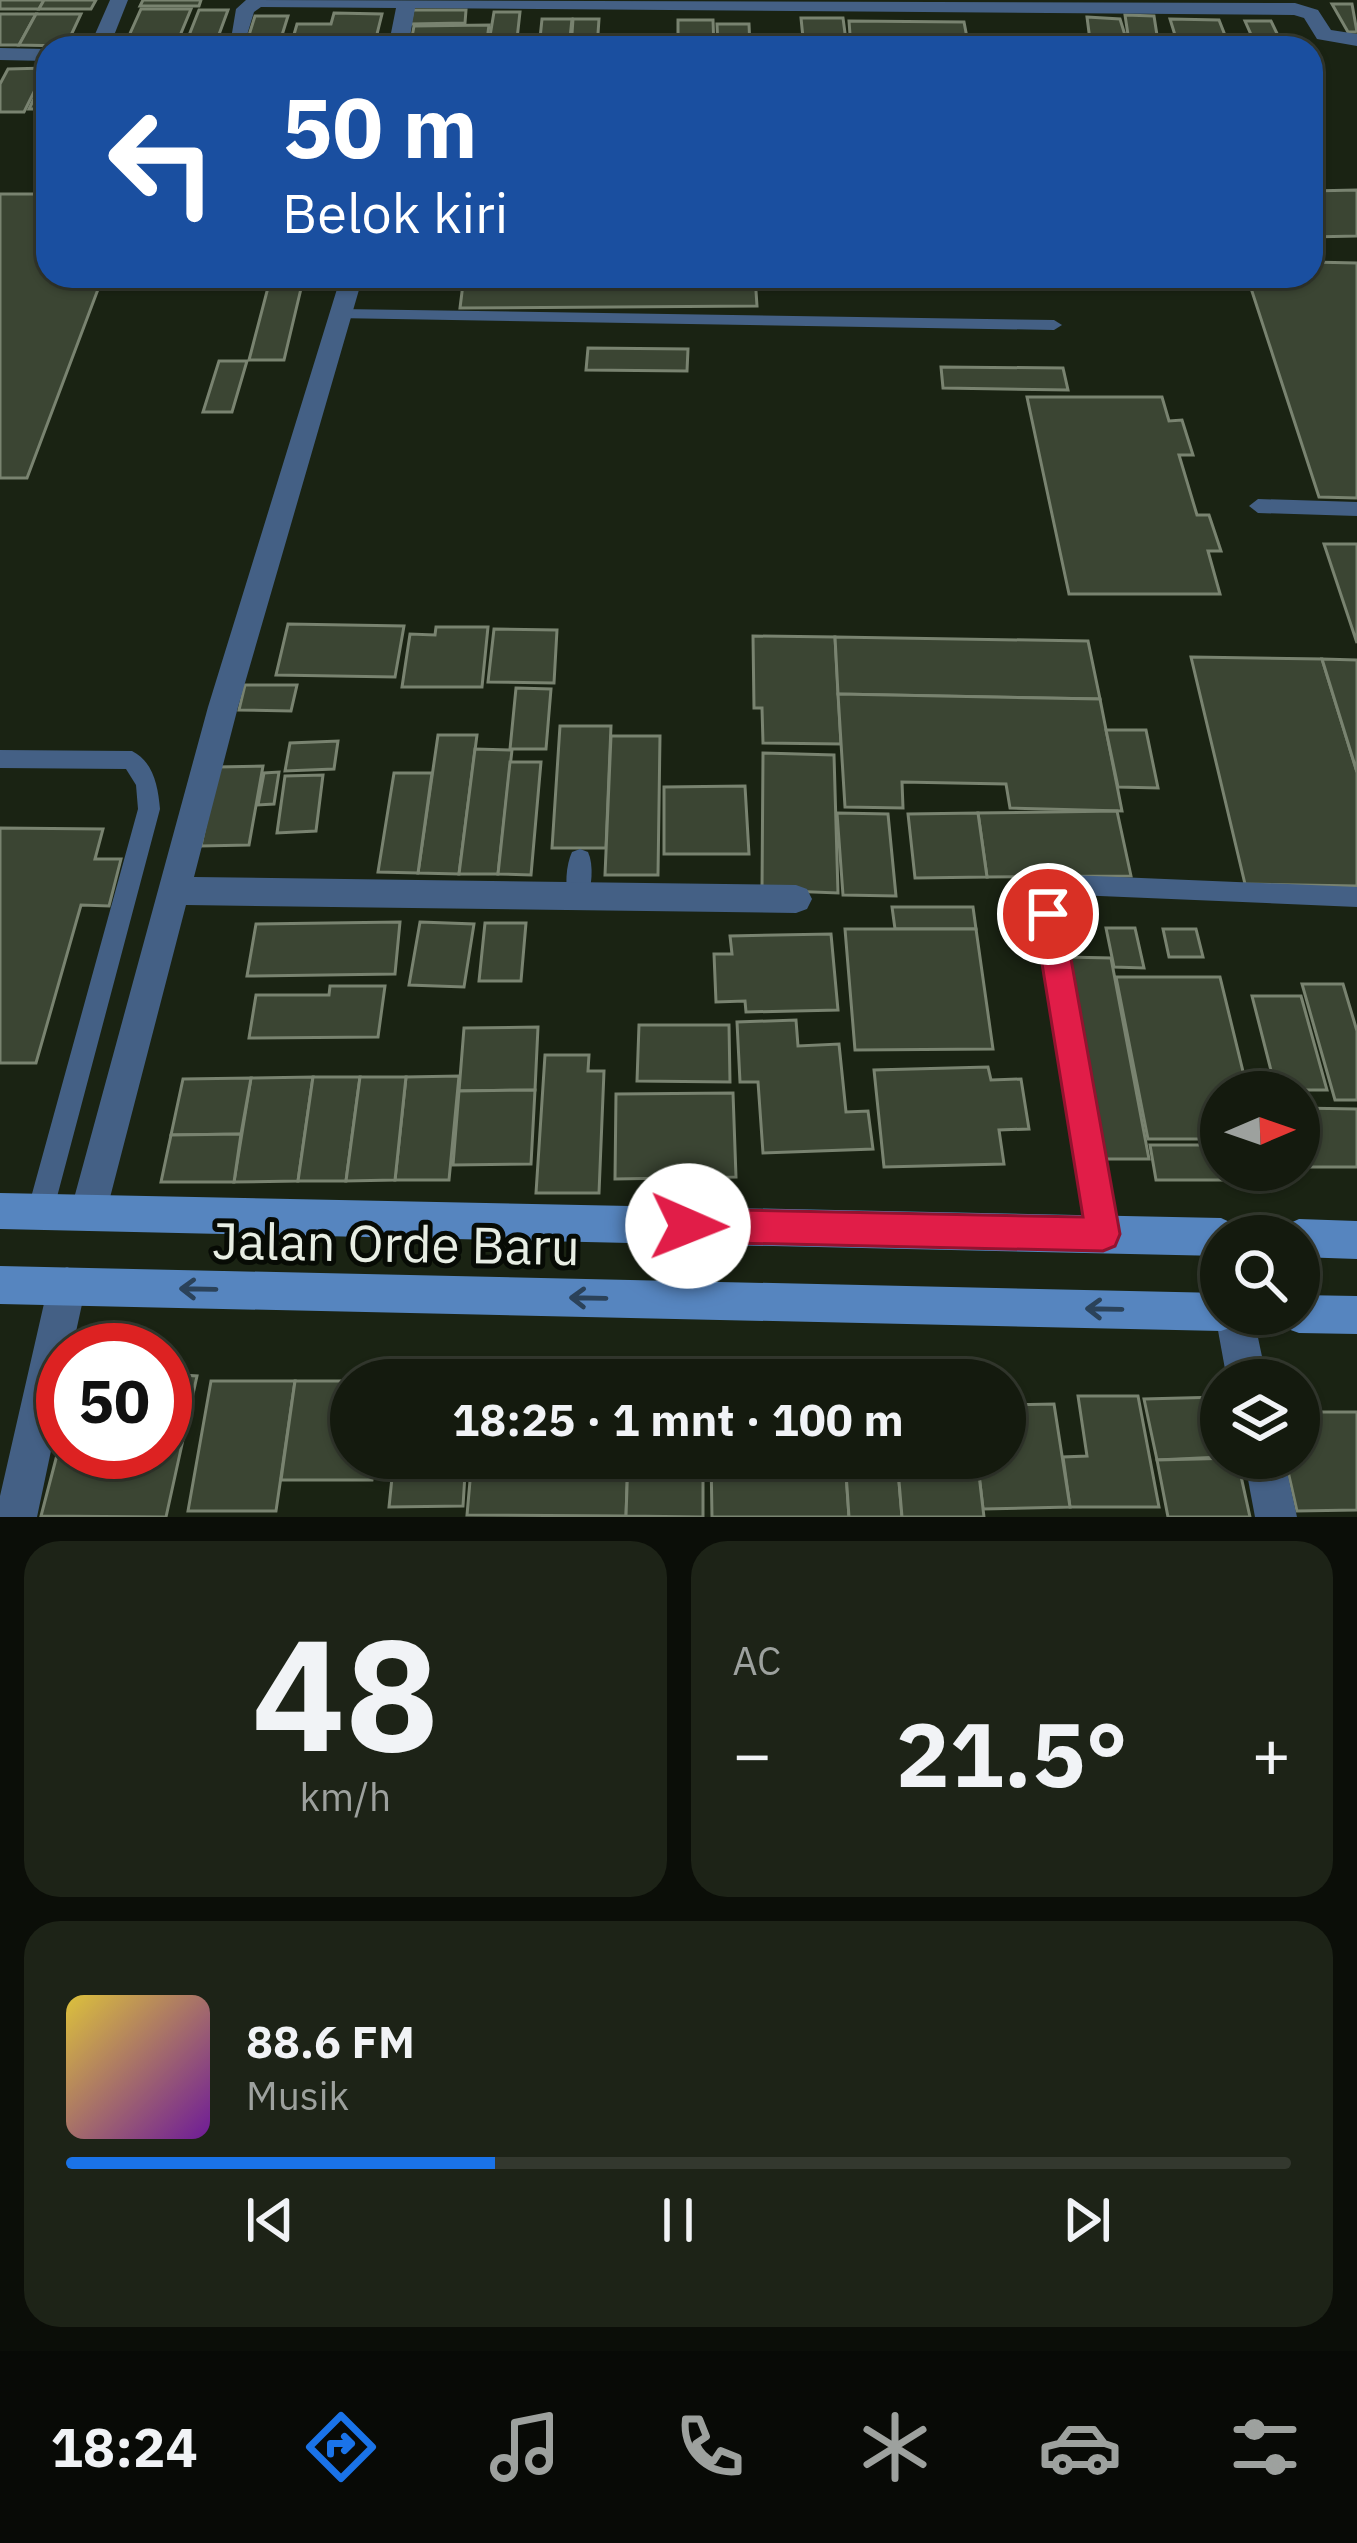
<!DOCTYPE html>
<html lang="id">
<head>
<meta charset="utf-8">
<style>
  body { margin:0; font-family:"IBM Plex Sans",sans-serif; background:#1d2317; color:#f1f3f6; height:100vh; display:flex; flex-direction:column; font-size:45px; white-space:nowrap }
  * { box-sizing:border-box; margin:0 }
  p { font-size:39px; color:#9da19e }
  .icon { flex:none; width:66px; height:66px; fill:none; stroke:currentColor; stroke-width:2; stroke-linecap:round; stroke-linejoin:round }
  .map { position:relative; height:1517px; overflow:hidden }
  .details { display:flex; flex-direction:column; gap:24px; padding:24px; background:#0b0e08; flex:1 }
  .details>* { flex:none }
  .hud { position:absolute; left:36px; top:36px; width:1287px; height:252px; border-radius:36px; box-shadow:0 3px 9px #0004,0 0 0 3px #33382e; background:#1a4fa0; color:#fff; overflow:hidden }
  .needle { width:78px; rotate:88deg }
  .controls { position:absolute; left:1200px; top:1071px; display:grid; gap:24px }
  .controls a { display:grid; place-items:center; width:120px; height:120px; border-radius:50%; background:#141a0e; box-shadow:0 3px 9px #0004,0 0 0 3px #33382e; font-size:60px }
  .speed { position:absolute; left:36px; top:1323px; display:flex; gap:24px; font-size:60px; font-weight:700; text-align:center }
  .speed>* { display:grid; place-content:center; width:156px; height:156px; border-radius:50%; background:#141a0e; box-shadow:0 3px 9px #0004,0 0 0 3px #33382e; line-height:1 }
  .speed .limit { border:18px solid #d22; background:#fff; color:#111 }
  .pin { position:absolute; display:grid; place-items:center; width:102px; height:102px; color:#fff; margin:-51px; border:6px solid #fff; border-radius:50%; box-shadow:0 3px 12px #0007 }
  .me { position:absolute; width:132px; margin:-66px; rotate:91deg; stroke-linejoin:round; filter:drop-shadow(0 0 9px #0008) }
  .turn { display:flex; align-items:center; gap:42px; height:252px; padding:0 48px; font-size:54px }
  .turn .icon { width:156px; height:156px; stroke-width:2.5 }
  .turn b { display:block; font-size:84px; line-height:102px }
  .big { font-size:90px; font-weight:700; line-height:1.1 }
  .details .widget { flex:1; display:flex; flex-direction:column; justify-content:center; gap:18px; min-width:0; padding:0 42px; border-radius:36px; background:#1d2317 }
  .details .dial { align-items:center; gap:0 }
  .dial b { font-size:156px; line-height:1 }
  .song { display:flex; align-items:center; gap:36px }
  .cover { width:144px; height:144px; border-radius:18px; background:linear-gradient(135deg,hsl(50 70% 55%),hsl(280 70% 35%)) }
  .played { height:12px; border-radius:6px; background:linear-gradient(90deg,#1a73e8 35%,#33382e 35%) }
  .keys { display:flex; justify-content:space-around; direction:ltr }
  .heat { display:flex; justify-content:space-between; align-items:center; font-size:66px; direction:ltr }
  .details .tiles { flex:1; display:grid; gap:24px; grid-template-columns:1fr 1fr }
  .widget:last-child { grid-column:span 2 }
  .trip { position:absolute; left:330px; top:1359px; width:696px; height:120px; border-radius:60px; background:#141a0e; box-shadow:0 3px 9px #0004,0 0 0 3px #33382e; font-weight:700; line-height:120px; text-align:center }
  .tabs { display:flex; height:192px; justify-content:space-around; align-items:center; background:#080a06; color:#9da19e }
  .tabs .icon { width:84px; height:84px }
  .tabs .current { color:#1a73e8 }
  .tabs b { font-size:54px; color:#f1f3f6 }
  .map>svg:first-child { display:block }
</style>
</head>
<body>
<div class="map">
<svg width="1357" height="1517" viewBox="0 0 1357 1517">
  <rect width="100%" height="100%" fill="#1a2313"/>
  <!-- building -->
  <g fill="#3b4533" stroke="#798370" stroke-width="3">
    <polygon points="0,0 44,0 39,9 0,9"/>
    <polygon points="44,0 96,0 91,9 39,9"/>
    <polygon points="143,0 201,0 199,6 140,6"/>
    <polygon points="1332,4 1352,4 1357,32 1348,32"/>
    <polygon points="141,9 191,9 179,38 128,38"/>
    <polygon points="199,10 228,10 214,48 184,48"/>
    <polygon points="413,10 466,10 465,23 410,24"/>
    <polygon points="494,12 520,12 516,48 488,48"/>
    <polygon points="334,13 382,14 376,38 293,38 297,24 331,24"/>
    <polygon points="0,14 36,14 19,45 0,45"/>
    <polygon points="36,14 81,14 66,46 19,45"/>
    <polygon points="1125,15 1154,16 1159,48 1130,48"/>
    <polygon points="255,16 288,16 278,48 245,48"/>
    <polygon points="1087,17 1120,19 1129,48 1091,48"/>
    <polygon points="801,18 843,18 847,48 804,48"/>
    <polygon points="542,19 572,19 569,48 539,48"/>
    <polygon points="573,19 599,19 597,48 571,48"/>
    <polygon points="1170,19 1219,20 1230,48 1179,48"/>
    <polygon points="678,20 713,20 714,48 678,48"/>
    <polygon points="849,21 964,22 969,48 851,48"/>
    <polygon points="1245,21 1271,21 1284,48 1257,48"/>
    <polygon points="717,24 749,24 750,48 718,48"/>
    <polygon points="489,25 486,48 410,48 414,26"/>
    <polygon points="289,40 360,40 359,48 286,48"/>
    <polygon points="46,68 24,112 0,112 0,84 8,69"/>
    <polygon points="47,72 48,109 29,109"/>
    <polygon points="1357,190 1357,236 1311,237 1311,191"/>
    <polygon points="0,194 48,194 48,276 103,276 27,478 0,478"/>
    <polygon points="1311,262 1357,263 1357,498 1319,497 1247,276 1311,276"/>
    <polygon points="271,276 304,276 284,360 249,360"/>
    <polygon points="356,276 460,276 458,287 354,288"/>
    <polygon points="464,276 755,276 757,306 460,308"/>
    <polygon points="588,348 688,349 687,371 586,370"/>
    <polygon points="219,361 247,361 232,412 203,412"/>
    <polygon points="941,367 1063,368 1068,390 943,388"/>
    <polygon points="1027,397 1162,397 1169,421 1182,420 1193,455 1179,455 1197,515 1209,515 1221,551 1208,551 1220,594 1069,594"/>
    <polygon points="1324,544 1357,544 1357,643"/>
    <polygon points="288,624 404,626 395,677 276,675"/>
    <polygon points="436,627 488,627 482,687 402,687 410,634 435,635"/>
    <polygon points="494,629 557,630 554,683 488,682"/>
    <polygon points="753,636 835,637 841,744 763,743 762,708 754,708"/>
    <polygon points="835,637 1088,641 1100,699 838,694"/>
    <polygon points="1191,657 1322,659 1357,772 1357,886 1245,884"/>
    <polygon points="1322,659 1357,660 1357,772"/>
    <polygon points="245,685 297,685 291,711 239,710"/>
    <polygon points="516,688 551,689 546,749 510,749"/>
    <polygon points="838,694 1100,699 1122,811 1010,808 1006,784 902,782 903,808 845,807"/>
    <polygon points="560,726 611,726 606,848 552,848"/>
    <polygon points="1106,730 1146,730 1158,788 1118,787"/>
    <polygon points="438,735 477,735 459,874 418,873"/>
    <polygon points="611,736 660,736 658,875 605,875"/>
    <polygon points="338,741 334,769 285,771 290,743"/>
    <polygon points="475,749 512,750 498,874 459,874"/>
    <polygon points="763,753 834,755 838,893 762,890"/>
    <polygon points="510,762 541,762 531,875 498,874"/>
    <polygon points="263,766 249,845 201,846 217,767"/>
    <polygon points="279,772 274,804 258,805 264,773"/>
    <polygon points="394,773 432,773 418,873 378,872"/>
    <polygon points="323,775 316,831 277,833 285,776"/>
    <polygon points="745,786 749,854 664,854 664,787"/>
    <polygon points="1117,811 1131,876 987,877 978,813"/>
    <polygon points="837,813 888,814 896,896 843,895"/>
    <polygon points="978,813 987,877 915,878 908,814"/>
    <polygon points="0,828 103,829 95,859 121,859 109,906 81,905 36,1063 0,1063"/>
    <polygon points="892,907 973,907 976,929 895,929"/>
    <polygon points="400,922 395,974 247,976 256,924"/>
    <polygon points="420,922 474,924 464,987 409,985"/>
    <polygon points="485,923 526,923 521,981 479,981"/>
    <polygon points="1106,928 1135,928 1144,968 1114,967"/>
    <polygon points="845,929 976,929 993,1049 855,1050"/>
    <polygon points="1163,929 1196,929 1203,957 1169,957"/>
    <polygon points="831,934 838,1010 746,1012 745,1001 716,1002 714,954 732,954 730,936"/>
    <polygon points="1064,957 1111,958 1149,1159 1098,1159"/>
    <polygon points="1116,977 1220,977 1248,1092 1221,1092 1221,1139 1148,1139"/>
    <polygon points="1302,984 1343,984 1357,1031 1357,1100 1335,1100"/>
    <polygon points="330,986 385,986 378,1037 249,1038 256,995 329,995"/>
    <polygon points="1252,996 1301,996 1327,1090 1276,1090"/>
    <polygon points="796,1020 798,1046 839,1044 846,1112 868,1111 873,1149 763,1153 758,1082 740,1082 737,1022"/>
    <polygon points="639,1025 729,1025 730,1082 637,1081"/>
    <polygon points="538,1027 535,1090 459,1091 464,1028"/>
    <polygon points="545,1055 589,1055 588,1071 604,1071 599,1193 536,1193"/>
    <polygon points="988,1067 991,1080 1021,1079 1029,1129 999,1130 1004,1164 884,1167 874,1070"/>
    <polygon points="459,1076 449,1180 395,1180 406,1077"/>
    <polygon points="313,1077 298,1181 234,1182 251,1078"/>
    <polygon points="313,1077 360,1077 346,1181 298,1181"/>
    <polygon points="360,1077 406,1077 395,1180 346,1181"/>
    <polygon points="251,1078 241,1134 171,1135 183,1079"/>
    <polygon points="535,1090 531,1164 453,1165 459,1091"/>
    <polygon points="733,1093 736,1177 615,1179 616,1094"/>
    <polygon points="1299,1108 1357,1109 1357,1167 1300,1167"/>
    <polygon points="241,1134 234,1182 161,1182 171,1135"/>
    <polygon points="1150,1145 1214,1145 1222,1180 1156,1180"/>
    <polygon points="165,1374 197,1376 166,1517 41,1516 63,1432 63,1452 165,1452"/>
    <polygon points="211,1381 295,1381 276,1511 188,1511"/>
    <polygon points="295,1381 351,1381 351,1458 375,1458 372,1480 281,1480"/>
    <polygon points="1078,1396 1138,1396 1159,1507 1070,1507 1063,1457 1087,1456"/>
    <polygon points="1221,1397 1221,1457 1157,1460 1144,1399"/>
    <polygon points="1054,1404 1070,1507 983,1509 977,1458 1005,1458 1005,1405"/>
    <polygon points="1299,1412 1357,1412 1357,1510 1297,1511 1285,1458 1299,1458"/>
    <polygon points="394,1458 466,1458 463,1506 389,1507"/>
    <polygon points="472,1458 628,1458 626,1516 467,1515"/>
    <polygon points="628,1458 703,1458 703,1517 626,1516"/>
    <polygon points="711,1458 845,1458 849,1517 712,1517"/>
    <polygon points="845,1458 897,1458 902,1517 849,1517"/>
    <polygon points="897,1458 977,1458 984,1517 902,1517"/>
    <polygon points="1237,1458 1250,1517 1168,1517 1157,1460"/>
  </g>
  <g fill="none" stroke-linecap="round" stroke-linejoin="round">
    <!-- lane -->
    <g fill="#446085" fill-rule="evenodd">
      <polygon points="341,309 1054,320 1062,325 1054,330 335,318 335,310"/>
      <polygon points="1258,499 1357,502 1357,516 1258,513 1249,506"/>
      <path d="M0 750 132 751C154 762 158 787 160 809L53 1212 49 1221 40 1225 31 1221 27 1212 138 809 136 785 126 769 0 768Z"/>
      <path d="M580 849 588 852C594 865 592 888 586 901L578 904 570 901C564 888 566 865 572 852Z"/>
      <polygon points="1070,875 1357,887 1357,907 1076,895 1061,916 1116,1234 1112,1243 1103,1247 1094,1243 1090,1234 1038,914 1062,878"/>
    </g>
    <!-- street -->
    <g fill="#446085" fill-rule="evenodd">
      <polygon points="110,0 128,0 109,48 89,48"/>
      <polygon points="246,0 1295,3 1318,10 1331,30 1357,34 1357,46 1317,39 1304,18 1294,15 415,8 408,48 388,48 396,8 261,7 254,12 244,45 230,45 236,9"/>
      <polygon points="0,48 48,49 48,61 0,60"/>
      <polygon points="341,276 363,276 238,707 194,877 796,885 807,889 812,899 807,909 796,913 186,905 106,1213 101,1226 88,1231 75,1226 70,1213 208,707"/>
      <polygon points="67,1267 80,1273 86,1286 72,1350 63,1350 63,1394 37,1517 0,1517 0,1496 48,1286 54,1273"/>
      <polygon points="1221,1300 1221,1314 1253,1314 1267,1380 1227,1380 1215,1314"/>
      <polygon points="1244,1458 1284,1458 1297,1517 1255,1517"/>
    </g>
    <!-- secondary -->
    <g fill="#5685bf" fill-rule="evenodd">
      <polygon points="0,1193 1221,1218 1234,1224 1239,1236 1221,1236 1221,1256 0,1229"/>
      <polygon points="1299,1219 1357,1221 1357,1259 1299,1257 1299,1236 1281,1236 1286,1225"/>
      <polygon points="0,1266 1221,1293 1221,1314 1239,1314 1235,1326 1221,1331 0,1304"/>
      <polygon points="1299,1295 1357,1296 1357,1334 1299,1333 1285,1328 1280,1314 1299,1314"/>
    </g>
  </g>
  <!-- one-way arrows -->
  <defs><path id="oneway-shaft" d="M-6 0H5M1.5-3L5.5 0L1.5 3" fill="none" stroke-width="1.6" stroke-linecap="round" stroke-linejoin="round" transform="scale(3)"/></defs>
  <g stroke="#2b4259">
    <use href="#oneway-shaft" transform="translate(198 1289) rotate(-179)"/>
    <use href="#oneway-shaft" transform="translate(588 1298) rotate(-179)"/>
    <use href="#oneway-shaft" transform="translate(1104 1309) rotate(-179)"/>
  </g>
  <!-- route -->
  <polygon fill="#e11d48" stroke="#92132f" stroke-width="3" points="1048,901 1059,905 1063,914 1120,1234 1115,1246 1103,1251 688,1242 676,1237 671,1226 676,1214 688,1209 1083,1217 1034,914 1038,905"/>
  <g text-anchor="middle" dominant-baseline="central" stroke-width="10" stroke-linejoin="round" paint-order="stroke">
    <!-- near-street labels -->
    <g font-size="51" fill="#e7ede3" stroke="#070b05">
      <text transform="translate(396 1243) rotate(1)">Jalan Orde Baru</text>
    </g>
  </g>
</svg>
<div class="controls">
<a><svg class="needle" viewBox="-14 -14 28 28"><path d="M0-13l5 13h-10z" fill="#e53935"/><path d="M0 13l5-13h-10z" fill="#9da19e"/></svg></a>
<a><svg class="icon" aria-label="search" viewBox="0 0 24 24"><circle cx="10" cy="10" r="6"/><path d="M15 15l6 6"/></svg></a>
<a><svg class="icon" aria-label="layers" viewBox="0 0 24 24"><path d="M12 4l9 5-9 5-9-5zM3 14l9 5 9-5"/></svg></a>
</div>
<div class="speed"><div class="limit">50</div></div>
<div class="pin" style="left:1048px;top:914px;background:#d93025"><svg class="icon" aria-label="arrive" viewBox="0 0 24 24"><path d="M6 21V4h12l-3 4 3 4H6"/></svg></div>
<svg class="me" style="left:688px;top:1226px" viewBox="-20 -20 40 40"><circle r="19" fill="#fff"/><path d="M0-13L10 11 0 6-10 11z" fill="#e11d48"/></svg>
<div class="trip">18:25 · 1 mnt · 100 m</div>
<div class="hud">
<div class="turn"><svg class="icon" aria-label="left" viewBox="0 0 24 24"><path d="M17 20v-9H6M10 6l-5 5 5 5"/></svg><div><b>50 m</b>Belok kiri</div></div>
</div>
</div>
<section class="details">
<div class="tiles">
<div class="widget dial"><b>48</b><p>km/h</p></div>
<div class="widget"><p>AC</p>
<div class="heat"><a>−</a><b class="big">21.5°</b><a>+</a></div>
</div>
<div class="widget">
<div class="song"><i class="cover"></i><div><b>88.6 FM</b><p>Musik</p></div></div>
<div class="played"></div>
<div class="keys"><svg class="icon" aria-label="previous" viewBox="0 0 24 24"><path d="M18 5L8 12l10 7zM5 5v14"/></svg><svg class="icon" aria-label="pause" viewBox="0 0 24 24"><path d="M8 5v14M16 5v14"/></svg><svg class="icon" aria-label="next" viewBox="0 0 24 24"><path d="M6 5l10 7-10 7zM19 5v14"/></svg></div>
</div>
</div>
</section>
<nav class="tabs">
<b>18:24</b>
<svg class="icon current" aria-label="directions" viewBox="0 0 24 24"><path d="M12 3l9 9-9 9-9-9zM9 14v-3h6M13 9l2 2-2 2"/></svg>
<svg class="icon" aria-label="music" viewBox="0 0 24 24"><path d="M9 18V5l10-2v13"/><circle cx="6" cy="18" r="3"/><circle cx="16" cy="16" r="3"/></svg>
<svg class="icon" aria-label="phone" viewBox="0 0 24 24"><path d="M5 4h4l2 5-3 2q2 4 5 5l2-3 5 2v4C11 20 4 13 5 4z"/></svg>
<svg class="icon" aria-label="climate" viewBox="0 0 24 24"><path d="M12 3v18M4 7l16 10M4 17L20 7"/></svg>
<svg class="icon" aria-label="car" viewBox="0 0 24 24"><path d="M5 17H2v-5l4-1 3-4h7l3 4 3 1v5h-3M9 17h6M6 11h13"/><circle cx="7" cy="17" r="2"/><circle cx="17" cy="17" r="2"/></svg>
<svg class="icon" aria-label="filters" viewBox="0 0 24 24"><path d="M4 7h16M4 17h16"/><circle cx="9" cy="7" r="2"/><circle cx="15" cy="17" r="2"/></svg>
</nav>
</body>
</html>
